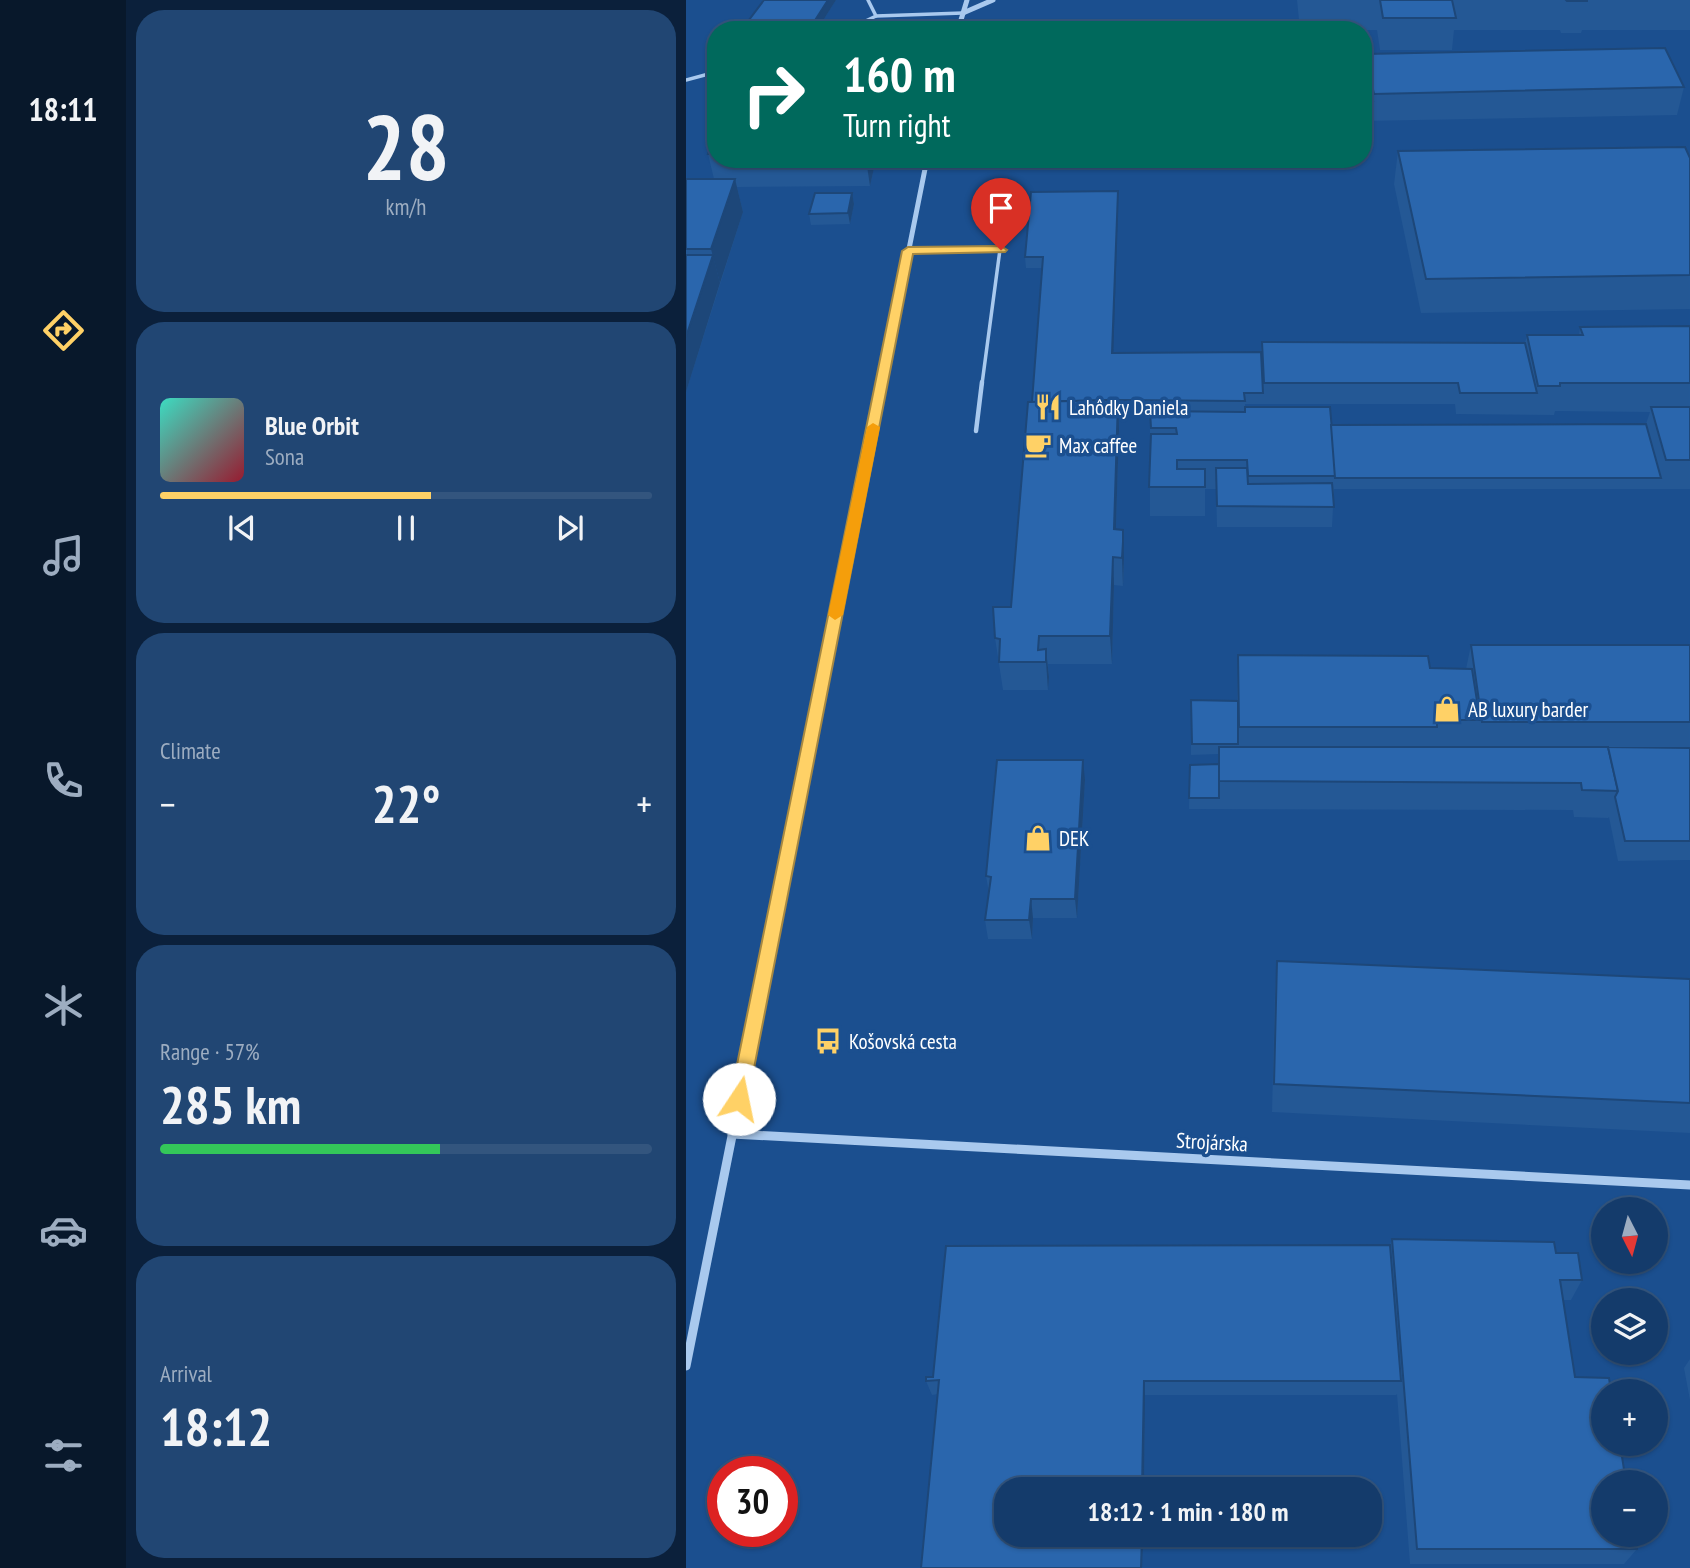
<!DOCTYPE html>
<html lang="en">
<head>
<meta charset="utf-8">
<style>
  body { margin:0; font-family:"PT Sans Narrow",sans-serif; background:#214673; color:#f1f3f6; height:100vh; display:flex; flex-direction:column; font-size:26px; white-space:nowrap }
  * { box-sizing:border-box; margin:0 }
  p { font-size:23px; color:#9dadc1 }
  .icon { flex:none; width:38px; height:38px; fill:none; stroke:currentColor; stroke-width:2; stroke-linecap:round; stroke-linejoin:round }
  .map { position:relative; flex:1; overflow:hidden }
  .details { display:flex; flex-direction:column; gap:10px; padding:10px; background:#0b203b; width:560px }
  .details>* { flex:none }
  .hud { position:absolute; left:21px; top:21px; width:665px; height:147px; border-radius:28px; box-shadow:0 2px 5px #0004,0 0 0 2px #33557e; background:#00695c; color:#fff; overflow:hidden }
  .needle { width:46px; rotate:174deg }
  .buttons { position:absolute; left:905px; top:1197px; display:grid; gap:14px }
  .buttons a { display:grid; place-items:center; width:77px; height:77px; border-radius:50%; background:#143b6b; box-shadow:0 2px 5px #0004,0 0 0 2px #33557e; font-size:35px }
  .speed { position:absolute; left:21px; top:1456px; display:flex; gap:14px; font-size:35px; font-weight:700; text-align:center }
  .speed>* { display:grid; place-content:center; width:91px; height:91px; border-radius:50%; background:#143b6b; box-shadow:0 2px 5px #0004,0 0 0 2px #33557e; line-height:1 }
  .speed .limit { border:10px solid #d22; background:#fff; color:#111 }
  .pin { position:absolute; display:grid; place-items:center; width:60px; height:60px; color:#fff; margin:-72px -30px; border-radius:50% 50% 50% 0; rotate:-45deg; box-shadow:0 0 7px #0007 }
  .pin .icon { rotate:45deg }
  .me { position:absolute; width:77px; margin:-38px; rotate:11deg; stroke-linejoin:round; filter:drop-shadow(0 0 5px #0008) }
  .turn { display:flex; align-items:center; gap:24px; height:147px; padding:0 21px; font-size:32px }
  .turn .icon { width:91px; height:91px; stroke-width:2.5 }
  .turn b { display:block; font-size:49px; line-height:60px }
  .big { font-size:52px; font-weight:700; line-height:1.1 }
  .details .widget { flex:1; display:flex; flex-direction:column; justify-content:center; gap:10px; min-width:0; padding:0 24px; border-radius:28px; background:#214673 }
  .details .dial { align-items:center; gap:0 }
  .dial b { font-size:91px; line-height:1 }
  .song { display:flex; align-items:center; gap:21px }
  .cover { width:84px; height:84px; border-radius:10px; background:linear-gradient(135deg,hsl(170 70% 55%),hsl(350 70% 35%)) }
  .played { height:7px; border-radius:4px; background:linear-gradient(90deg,#ffd166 55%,#33557e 55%) }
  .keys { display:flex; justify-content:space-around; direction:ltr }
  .heat { display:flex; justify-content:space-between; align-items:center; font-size:38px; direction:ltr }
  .charge { height:10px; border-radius:5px; background:linear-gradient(90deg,#34c759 57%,#33557e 0) }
  .trip { position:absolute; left:308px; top:1477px; width:388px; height:70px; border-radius:28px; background:#143b6b; box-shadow:0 2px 5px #0004,0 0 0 2px #33557e; font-weight:700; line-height:70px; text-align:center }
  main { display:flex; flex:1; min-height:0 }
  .tab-bar { display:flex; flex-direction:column; width:126px; justify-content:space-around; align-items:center; background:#08182b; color:#9dadc1 }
  .tab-bar .icon { width:49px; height:49px }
  .tab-bar .on { color:#ffd166 }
  .tab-bar b { font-size:32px; color:#f1f3f6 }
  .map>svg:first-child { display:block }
</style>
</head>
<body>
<main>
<nav class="tab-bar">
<b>18:11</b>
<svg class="icon on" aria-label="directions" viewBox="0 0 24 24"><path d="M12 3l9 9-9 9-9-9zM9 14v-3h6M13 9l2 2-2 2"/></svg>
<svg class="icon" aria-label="music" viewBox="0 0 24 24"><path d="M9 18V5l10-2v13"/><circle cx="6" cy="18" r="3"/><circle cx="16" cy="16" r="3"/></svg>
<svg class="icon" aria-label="phone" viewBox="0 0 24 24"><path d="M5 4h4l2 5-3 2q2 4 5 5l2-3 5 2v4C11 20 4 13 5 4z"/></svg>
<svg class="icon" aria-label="climate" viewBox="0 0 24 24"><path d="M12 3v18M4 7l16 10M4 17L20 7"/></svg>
<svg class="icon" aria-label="car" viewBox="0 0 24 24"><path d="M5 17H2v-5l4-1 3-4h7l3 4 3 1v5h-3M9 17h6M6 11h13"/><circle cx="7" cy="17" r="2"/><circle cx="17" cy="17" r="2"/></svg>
<svg class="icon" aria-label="filters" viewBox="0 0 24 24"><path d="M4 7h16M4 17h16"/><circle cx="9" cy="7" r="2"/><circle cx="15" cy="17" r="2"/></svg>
</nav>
<section class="details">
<div class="widget dial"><b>28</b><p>km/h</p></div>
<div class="widget">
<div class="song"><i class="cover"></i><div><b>Blue Orbit</b><p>Sona</p></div></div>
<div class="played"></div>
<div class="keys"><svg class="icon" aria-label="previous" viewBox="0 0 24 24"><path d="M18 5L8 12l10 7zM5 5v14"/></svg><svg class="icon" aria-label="pause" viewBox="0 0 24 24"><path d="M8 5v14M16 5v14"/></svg><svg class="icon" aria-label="next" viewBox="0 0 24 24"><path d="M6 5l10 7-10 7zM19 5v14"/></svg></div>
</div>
<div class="widget"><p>Climate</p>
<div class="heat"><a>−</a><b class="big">22°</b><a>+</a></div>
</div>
<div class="widget"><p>Range · 57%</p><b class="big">285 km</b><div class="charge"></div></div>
<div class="widget"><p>Arrival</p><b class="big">18:12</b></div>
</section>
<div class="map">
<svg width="1004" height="1568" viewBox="0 0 1004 1568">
  <rect width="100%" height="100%" fill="#1b4f8f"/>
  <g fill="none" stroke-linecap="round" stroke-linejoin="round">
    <!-- lane-far1 -->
    <g stroke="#a9c9ee" stroke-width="3.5">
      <polyline points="182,0 190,16"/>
      <polyline points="161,30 190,16 277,13"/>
      <polyline points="0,80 30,72"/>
      <polyline points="222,251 315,250"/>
      <polyline points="296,384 317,227"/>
    </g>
    <!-- lane -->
    <polyline stroke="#a9c9ee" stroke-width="4.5" points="290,431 296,382"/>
    <!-- street-far2 -->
    <g stroke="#a9c9ee" stroke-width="5">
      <polyline points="277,13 307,0"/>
      <polyline points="272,30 281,0"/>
      <polyline points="196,384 241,159"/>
    </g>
    <!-- street-far1 -->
    <polyline stroke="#a9c9ee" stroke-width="6" points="95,893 196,382"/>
    <!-- street -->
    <g stroke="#a9c9ee" stroke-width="9">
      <polyline points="46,1134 1004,1185"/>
      <polyline points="0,1366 95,891"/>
    </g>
  </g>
  <!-- wall -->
  <g fill="#245895" fill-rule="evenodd">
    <polygon points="76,0 150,0 131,30 65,30 63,20 76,2"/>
    <polygon points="611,0 1004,0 1004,30 896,30 895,33 875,33 874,30 768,30 766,50 694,50 691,30 614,30"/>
    <polygon points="679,54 998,87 991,115 677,121 677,61"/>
    <polygon points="30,136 30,159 190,159 184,186 51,187 57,212 0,392 0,179 28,179 22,154"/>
    <polygon points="712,151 1004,158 1004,309 735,313 708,184"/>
    <rect x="372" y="159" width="19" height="2"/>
    <polygon points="166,193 168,204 164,224 125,225 123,214"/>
    <path d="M432 202 427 353 575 352 576 342 839 343 841 335H893L894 327 1004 326V489H648L646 527H531L530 489H519V516H464V411H482H432L433 429 430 530H437L438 570 437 586 428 585 426 664H362L363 677 362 690H317L309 638 325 607 346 402 356 268H340L339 257ZM559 404H769L770 414 868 415 869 411 964 412 960 424 645 425 559 407Z"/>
    <polygon points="785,645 1004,645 1004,860 932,861 923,817 922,818 888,817 887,810 503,809 504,765 533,764 533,754 505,755 505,700 551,701 552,655 744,668 780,669"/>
    <polygon points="399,780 391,918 347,918 346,939 302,939 299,920 303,893 300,876"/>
    <polygon points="591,961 1004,979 1004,1133 586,1112 589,991"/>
    <polygon points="706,1239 868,1242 870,1253 892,1253 896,1280 885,1300 877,1300 889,1377 923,1378 925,1391 917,1391 917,1444 934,1444 940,1482 917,1482 917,1535 949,1535 951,1549 938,1564 724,1564 711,1394 710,1395 459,1395 458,1489 320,1489 320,1535 457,1535 456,1568 235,1568 252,1394 246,1395 240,1381 240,1377 247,1377 260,1246 704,1245"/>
    <polygon points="1004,1359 1004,1400 998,1368"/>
  </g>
  <!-- shaded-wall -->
  <g fill="#1d4779">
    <polygon points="142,0 150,0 131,30 127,30 126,25"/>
    <polygon points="183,159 190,159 184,186 181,166"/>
    <polygon points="49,179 57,212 34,283 25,249"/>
    <polygon points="432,191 432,202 427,363 426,353"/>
    <polygon points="166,193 168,204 164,224 162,213"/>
    <polygon points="27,255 34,283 0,392 0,337"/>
    <polygon points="432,400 433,429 429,558 428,529"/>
    <polygon points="437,530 438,558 437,586 436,558"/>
    <polygon points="427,557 428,585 426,664 424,636"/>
    <polygon points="360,649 363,677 362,690 360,662"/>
    <polygon points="397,760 399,780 391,918 389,899"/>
    <polygon points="345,899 347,918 346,939 343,920"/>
    <polygon points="458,1381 459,1395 458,1489 456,1489"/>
    <polygon points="456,1535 457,1535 456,1568 455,1568"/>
  </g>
  <!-- building -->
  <g fill="#2a66ad" stroke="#1d4779" stroke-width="2">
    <polygon points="78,0 142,0 126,25 63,20"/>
    <polygon points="694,0 766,0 770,18 697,18"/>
    <polygon points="880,0 901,0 901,1 881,1"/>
    <polygon points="979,48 998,87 688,94 679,54"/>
    <polygon points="677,61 678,61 687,101 677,101"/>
    <polygon points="28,136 30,136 30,154 22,154"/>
    <polygon points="999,147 1004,158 1004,275 740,279 712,151"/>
    <polygon points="133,159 183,159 181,166 131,167"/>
    <polygon points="0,179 49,179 25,249 0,249"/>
    <polygon points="432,191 426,353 575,352 577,393 558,393 559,401 426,400 346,402 357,257 339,257 345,192"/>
    <polygon points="129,193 166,193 162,213 123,214"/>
    <polygon points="0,255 27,255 0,337"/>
    <polygon points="1004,326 1004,383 874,383 874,386 852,386 841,335 897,335 894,327"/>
    <polygon points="576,342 839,343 851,393 774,393 772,383 578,383"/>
    <polygon points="432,400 428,529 437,530 437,542 436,558 427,557 424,636 353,636 352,650 360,649 360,662 313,662 314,639 309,638 307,607 325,607 342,402"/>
    <polygon points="559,407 644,407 650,476 562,476 561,460 491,460 491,469 519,469 519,487 463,487 465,434 491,434 490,428 465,428 464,411 559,412"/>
    <polygon points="965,407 1004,407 1004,460 980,460"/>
    <polygon points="960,424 975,478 649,478 645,425"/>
    <polygon points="530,468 561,468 562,484 646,483 648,507 531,506"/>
    <polygon points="785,645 1004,645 1004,722 796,722"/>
    <polygon points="552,655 742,656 744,668 786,669 794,720 751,720 751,727 553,727"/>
    <polygon points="505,700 552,701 552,744 506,744"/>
    <polygon points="533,747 922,747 932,791 896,790 895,783 533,781"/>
    <polygon points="918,747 1004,748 1004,841 939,841 929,797 932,791 922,747"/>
    <polygon points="311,760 397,760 389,899 345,899 343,920 299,920 305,877 300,876"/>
    <polygon points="533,764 533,798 503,798 504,765"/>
    <polygon points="591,961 1004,979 1004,1103 588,1084"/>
    <polygon points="706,1239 868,1242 870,1253 892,1253 896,1280 874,1280 889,1377 923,1378 925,1391 917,1391 917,1444 934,1444 940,1482 917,1482 917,1535 949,1535 951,1549 731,1549"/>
    <polygon points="704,1245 715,1381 458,1381 456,1489 320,1489 320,1535 456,1535 455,1568 235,1568 253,1380 240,1381 240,1377 247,1377 260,1246"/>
  </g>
  <!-- route -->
  <polygon fill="#ffd166" stroke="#a68842" stroke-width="2" points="315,246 321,250 319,252 227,254 62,1099 60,1105 53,1107 46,1105 44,1099 216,251 222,247"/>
  <!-- slow -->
  <polygon fill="#f59e0b" points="187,423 194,427 157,615 149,620 142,615 181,427"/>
  <!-- icons -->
  <defs>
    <g id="restaurant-bare" transform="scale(2.1)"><path d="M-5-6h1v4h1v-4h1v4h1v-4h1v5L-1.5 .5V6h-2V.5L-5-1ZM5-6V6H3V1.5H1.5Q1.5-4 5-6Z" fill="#ffd166" stroke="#1b4f8f" stroke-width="2.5" paint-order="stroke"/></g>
    <g id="cafe-bare" transform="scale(2.1)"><path d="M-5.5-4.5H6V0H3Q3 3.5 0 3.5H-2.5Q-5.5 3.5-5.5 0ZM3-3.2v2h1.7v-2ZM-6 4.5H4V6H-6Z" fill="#ffd166" stroke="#1b4f8f" stroke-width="2.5" paint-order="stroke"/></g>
    <g id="shop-bare" transform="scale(2.1)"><path d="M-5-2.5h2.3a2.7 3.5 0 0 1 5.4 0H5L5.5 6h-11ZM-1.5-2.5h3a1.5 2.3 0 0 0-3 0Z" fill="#ffd166" stroke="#1b4f8f" stroke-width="2.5" paint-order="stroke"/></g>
    <g id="bus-bare" transform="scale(2.1)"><path d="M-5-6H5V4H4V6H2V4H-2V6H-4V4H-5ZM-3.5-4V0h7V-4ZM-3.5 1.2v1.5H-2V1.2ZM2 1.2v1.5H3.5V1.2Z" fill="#ffd166" stroke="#1b4f8f" stroke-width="2.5" paint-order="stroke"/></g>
  </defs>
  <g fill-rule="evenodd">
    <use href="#restaurant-bare" x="362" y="407"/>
    <use href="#cafe-bare" x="352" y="445"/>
    <use href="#shop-bare" x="761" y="709"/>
    <use href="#shop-bare" x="352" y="838"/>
    <use href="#bus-bare" x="142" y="1041"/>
  </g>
  <g text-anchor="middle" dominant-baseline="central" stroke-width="7" stroke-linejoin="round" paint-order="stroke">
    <!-- poi labels -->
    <g font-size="21" fill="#fff" stroke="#1b4f8f" text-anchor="start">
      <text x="383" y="407">Lahôdky Daniela</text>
      <text x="373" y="445">Max caffee</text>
      <text x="782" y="709">AB luxury barder</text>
      <text x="373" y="838">DEK</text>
      <text x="163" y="1041">Košovská cesta</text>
    </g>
    <!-- street labels -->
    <g font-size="21" fill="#fff" stroke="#1b4f8f">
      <text transform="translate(526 1142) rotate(3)">Strojárska</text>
    </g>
  </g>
</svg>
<div class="buttons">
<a><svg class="needle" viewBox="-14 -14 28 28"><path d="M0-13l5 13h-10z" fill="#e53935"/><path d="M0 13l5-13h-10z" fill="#9dadc1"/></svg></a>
<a><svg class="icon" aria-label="layers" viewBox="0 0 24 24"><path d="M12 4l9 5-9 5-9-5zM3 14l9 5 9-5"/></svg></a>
<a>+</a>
<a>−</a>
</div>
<div class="speed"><div class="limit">30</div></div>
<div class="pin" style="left:315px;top:250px;background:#d93025"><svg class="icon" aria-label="arrive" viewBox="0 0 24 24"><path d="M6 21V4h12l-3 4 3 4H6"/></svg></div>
<svg class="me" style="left:53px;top:1099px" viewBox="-20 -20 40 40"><circle r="19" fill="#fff"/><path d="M0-13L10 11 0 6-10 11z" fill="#ffd166"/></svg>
<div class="trip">18:12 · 1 min · 180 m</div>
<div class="hud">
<div class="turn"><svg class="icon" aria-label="right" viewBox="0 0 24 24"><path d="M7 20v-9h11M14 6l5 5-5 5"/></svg><div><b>160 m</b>Turn right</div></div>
</div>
</div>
</main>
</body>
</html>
